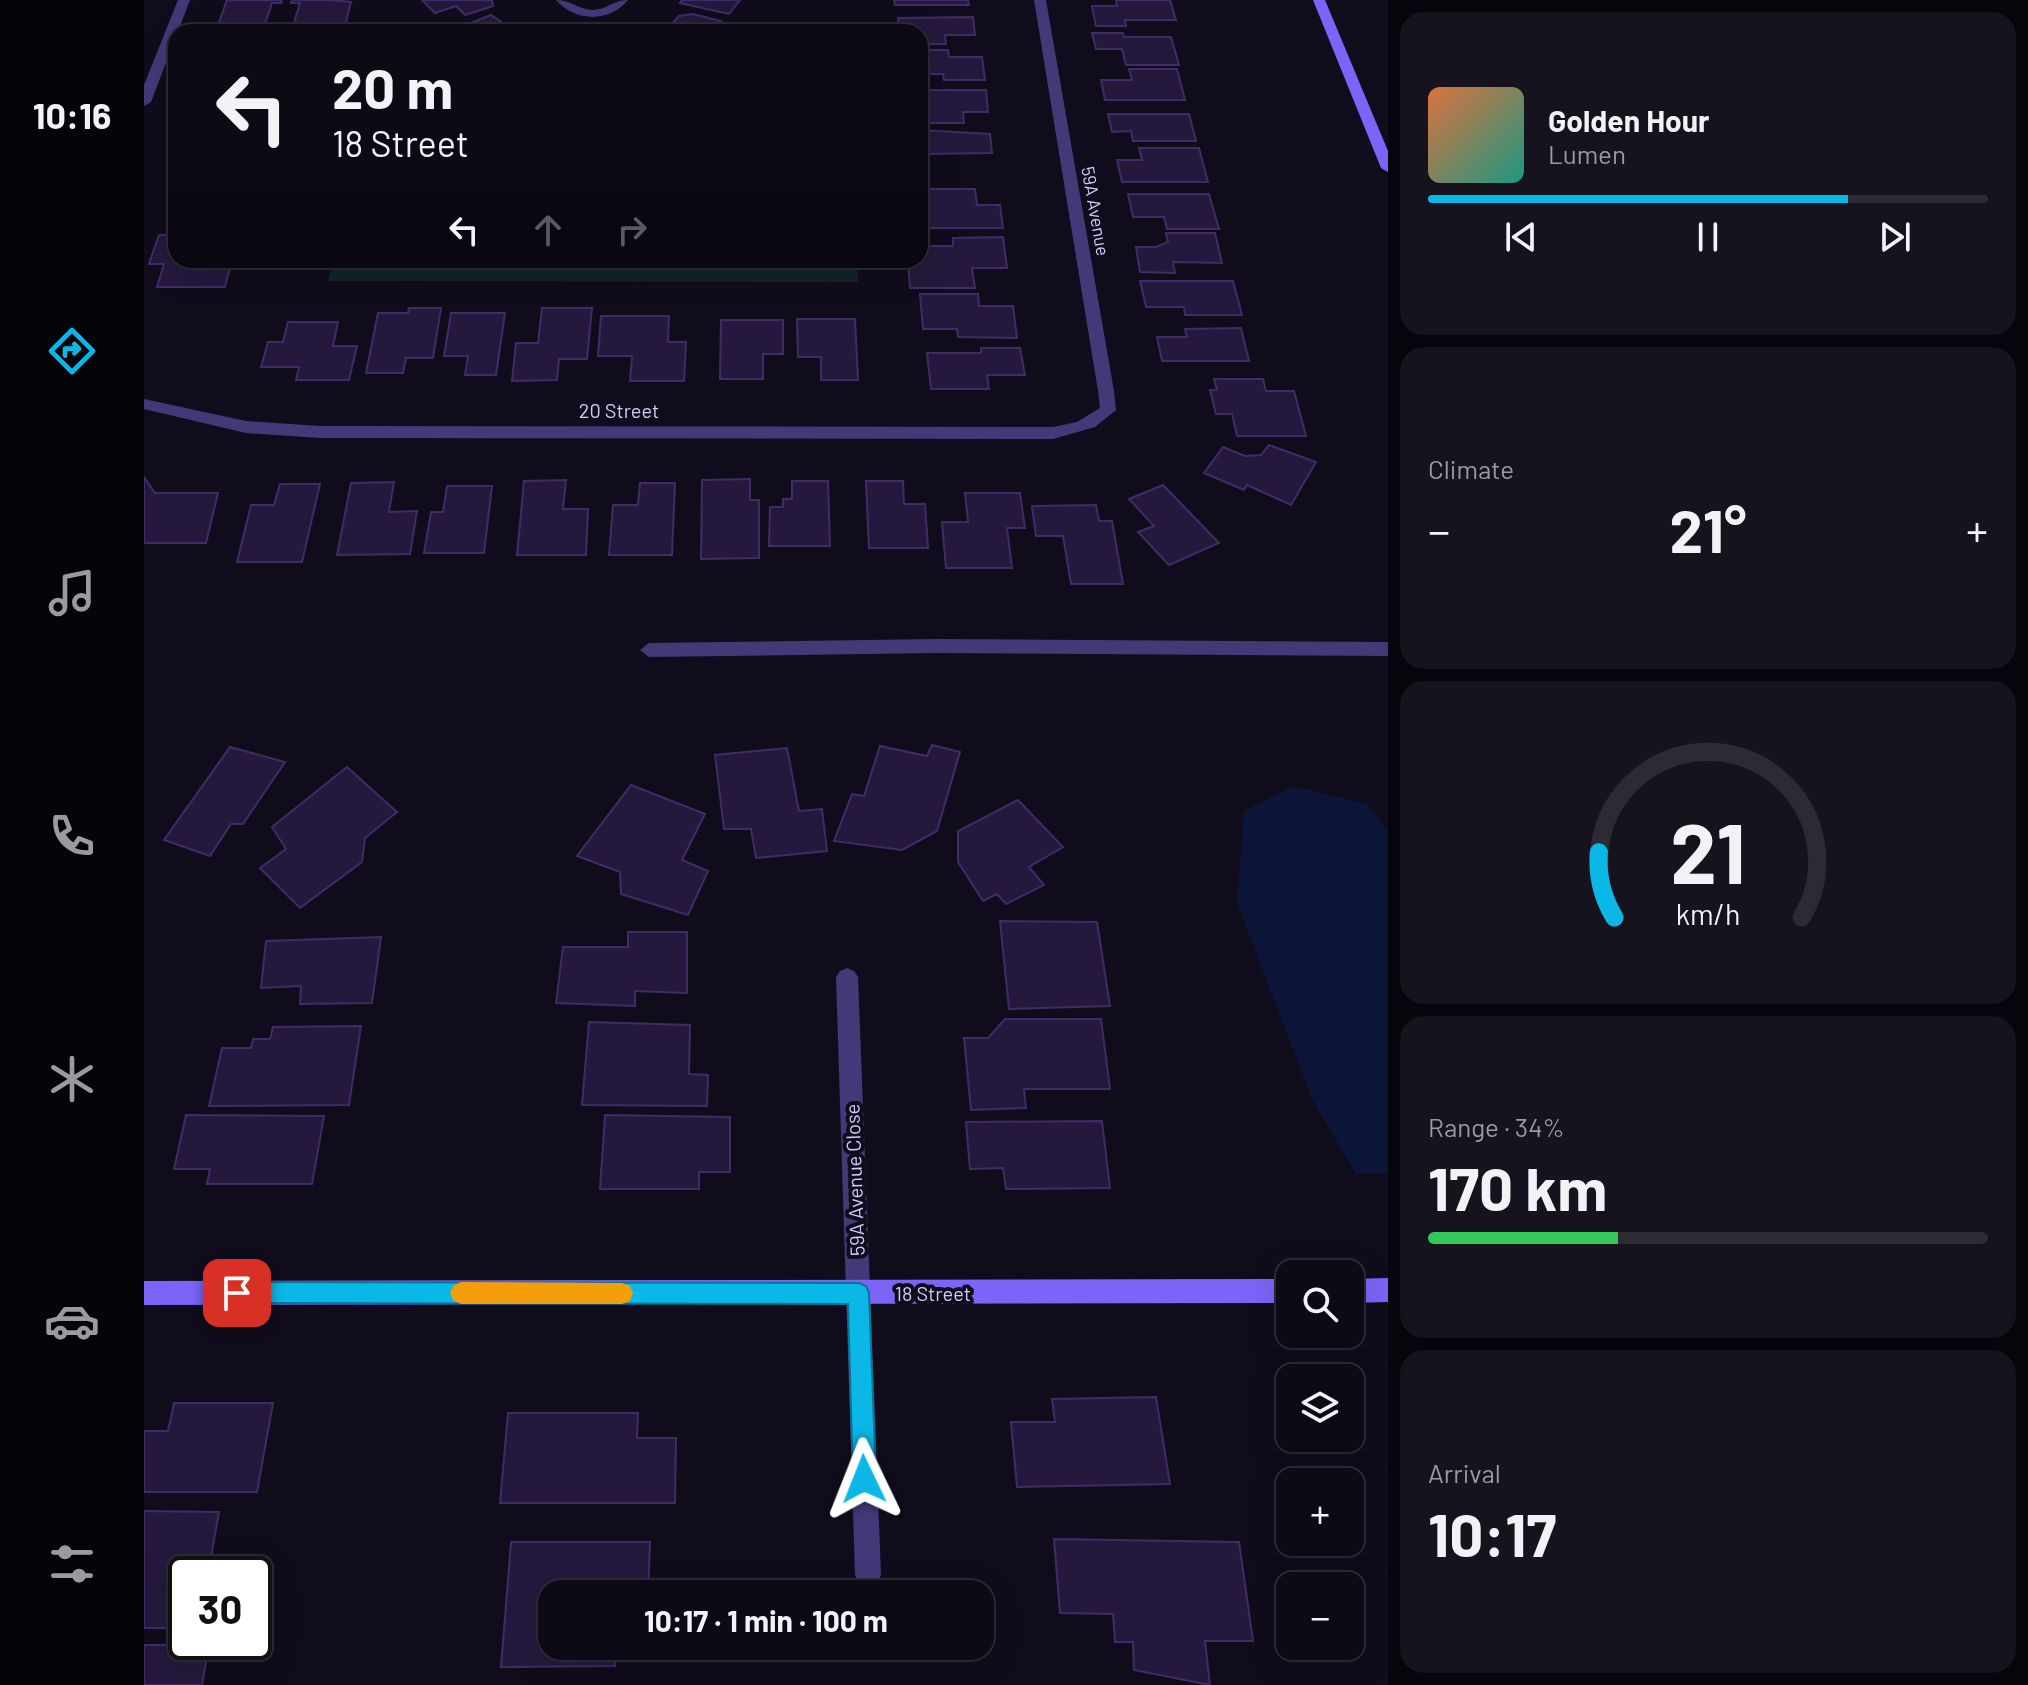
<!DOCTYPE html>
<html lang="en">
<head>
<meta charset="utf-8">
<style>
  body { margin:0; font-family:Barlow,sans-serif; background:#16121e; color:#f1f3f6; height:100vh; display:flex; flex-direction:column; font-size:30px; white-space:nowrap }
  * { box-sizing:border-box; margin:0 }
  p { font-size:26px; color:#9a9aa0 }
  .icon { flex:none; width:44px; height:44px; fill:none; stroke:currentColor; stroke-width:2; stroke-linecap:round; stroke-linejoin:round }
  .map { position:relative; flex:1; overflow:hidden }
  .details { display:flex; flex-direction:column; gap:12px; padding:12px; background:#07050c; width:640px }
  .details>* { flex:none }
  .guide { position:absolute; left:24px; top:24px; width:760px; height:244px; border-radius:24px; box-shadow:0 8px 32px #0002,0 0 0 2px #2d2a34; background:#0d0915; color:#f1f3f6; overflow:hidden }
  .fabs { position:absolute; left:1132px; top:1260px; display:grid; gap:16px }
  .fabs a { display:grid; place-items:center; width:88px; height:88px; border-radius:16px; background:#0d0915; box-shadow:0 8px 32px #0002,0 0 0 2px #2d2a34; font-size:40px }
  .speed { position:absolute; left:24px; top:1556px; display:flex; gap:16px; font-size:40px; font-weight:700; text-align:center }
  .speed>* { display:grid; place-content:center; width:104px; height:104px; border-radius:50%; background:#0d0915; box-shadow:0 8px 32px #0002,0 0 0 2px #2d2a34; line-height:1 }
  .speed .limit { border:4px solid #111; border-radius:12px; background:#fff; color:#111 }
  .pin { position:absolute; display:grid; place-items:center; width:68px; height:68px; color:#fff; margin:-34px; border-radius:16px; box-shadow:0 4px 12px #0006 }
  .me { position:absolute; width:88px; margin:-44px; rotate:358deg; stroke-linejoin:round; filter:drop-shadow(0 0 6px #0008) }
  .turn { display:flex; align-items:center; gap:28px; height:168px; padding:0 32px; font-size:36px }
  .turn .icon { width:104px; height:104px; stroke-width:2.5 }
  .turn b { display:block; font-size:56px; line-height:68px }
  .lanes { display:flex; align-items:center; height:76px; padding:0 32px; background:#0003; justify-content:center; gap:40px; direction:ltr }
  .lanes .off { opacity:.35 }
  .big { font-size:60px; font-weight:700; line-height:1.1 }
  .details .tile { flex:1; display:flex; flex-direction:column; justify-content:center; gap:12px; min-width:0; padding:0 28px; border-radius:24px; background:#16121e }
  .details .dial { align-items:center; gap:0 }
  .dial svg { height:208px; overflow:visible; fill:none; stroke:#2d2a34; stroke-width:7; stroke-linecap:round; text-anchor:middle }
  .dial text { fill:#f1f3f6; stroke:none }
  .song { display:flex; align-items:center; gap:24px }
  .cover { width:96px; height:96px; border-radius:12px; background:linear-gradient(135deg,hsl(20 70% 55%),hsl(170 70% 35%)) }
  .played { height:8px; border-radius:4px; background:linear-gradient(90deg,#0bb7e7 75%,#2d2a34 75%) }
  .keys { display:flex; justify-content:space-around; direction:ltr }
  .heat { display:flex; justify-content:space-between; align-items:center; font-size:44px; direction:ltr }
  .charge { height:12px; border-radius:6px; background:linear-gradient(90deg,#34c759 34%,#2d2a34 0) }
  .trip { position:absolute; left:394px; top:1580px; width:456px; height:80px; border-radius:24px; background:#0d0915; box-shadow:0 8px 32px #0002,0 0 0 2px #2d2a34; font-weight:700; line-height:80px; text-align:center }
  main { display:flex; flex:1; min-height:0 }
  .tabs { display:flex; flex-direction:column; width:144px; justify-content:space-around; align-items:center; background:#050408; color:#9a9aa0 }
  .tabs .icon { width:56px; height:56px }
  .tabs .selected { color:#0bb7e7 }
  .tabs b { font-size:36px; color:#f1f3f6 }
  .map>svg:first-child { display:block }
</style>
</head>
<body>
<main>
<nav class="tabs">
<b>10:16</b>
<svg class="icon selected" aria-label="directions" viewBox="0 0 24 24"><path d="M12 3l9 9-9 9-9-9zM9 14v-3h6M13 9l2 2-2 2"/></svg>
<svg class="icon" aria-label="music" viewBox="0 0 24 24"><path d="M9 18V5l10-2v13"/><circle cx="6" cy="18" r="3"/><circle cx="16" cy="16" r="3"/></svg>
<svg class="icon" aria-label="phone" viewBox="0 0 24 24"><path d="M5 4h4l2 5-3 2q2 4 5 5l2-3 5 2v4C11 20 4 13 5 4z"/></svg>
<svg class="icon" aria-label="climate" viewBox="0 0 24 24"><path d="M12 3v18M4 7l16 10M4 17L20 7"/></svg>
<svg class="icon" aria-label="car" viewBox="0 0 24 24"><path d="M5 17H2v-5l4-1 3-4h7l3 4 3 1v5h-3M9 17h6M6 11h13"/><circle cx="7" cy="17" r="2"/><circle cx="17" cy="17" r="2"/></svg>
<svg class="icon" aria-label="filters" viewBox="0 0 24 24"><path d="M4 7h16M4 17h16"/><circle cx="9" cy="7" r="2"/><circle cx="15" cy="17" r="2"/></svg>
</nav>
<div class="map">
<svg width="1244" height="1685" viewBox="0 0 1244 1685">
  <rect width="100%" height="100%" fill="#110c1c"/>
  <!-- green -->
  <polygon fill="#102426" points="189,260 713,260 714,282 184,281"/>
  <!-- water -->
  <polygon fill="#0b1537" points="1149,786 1223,804 1244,831 1244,1174 1212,1174 1168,1099 1093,903 1100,811"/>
  <!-- building -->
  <g fill="#24193c" stroke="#3f2c67" stroke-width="2">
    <polygon points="83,0 138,0 137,3 128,3 120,27 73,28"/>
    <polygon points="148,0 187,0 207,2 201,26 149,26 156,3 147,3"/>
    <polygon points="278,0 348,0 349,6 321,15 312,6 291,13"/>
    <polygon points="538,0 596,0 585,14 536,3"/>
    <polygon points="750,0 824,0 825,5 751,5"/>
    <polygon points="972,0 1026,0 1032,20 981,20 982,26 952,26 948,6 973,6"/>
    <polygon points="549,14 577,21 570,28 581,32 522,30 535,16"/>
    <polygon points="347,15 366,28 358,32 304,32"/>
    <polygon points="829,17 831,35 801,35 802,44 776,44 776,32 755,32 754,18"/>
    <polygon points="948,33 979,33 980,37 1027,37 1035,65 982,65 978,49 952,49"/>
    <polygon points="776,50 804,50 805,57 838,57 841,80 800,80 799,74 776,74"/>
    <polygon points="985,69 1033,69 1041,100 961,100 957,80 988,80"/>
    <polygon points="776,90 842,90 844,112 819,112 820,123 776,123"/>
    <polygon points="964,114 1045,114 1052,141 989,141 987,131 968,132"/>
    <polygon points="776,130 846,134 848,153 776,154"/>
    <polygon points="995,148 1055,148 1064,182 978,182 973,160 998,160"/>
    <polygon points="776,189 831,189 833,205 856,205 859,228 776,228"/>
    <polygon points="984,194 1065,194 1075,229 1023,229 1020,217 989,217"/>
    <polygon points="1022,233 1071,233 1078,263 1029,262 1031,273 996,272 992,247 1012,247 1024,242"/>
    <polygon points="15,235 32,235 32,260 88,260 81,287 13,287 20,264 5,264"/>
    <polygon points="859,237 863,268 828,268 831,288 766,288 764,260 776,260 776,246 809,246 809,238"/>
    <polygon points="996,281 1089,281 1098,315 1041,315 1040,307 1002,307"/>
    <polygon points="776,294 834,294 835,306 869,306 873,338 814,337 813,329 779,329"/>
    <polygon points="265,308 297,308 289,358 262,358 259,373 222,373 234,313 264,313"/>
    <polygon points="398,308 448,308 443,359 415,359 413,380 368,381 372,343 394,343"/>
    <polygon points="307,313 361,313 352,375 321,375 324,356 300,356"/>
    <polygon points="457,316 525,316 524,342 542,342 540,381 486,381 488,356 454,356"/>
    <polygon points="653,319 711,319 714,380 677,380 677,357 654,357"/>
    <polygon points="577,320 639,320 639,354 619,354 619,379 576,379"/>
    <polygon points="144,322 194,322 189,346 213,346 205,380 152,380 155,367 117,367 124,342 139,342"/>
    <polygon points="1097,328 1105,361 1018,361 1013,337 1043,337 1041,329"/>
    <polygon points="837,348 876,348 881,375 843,375 845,389 787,389 783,353 837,353"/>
    <polygon points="1070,379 1119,379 1122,391 1150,391 1162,436 1093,436 1088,414 1072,414 1066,390 1073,390"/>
    <polygon points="1125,445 1172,462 1147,505 1103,485 1100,490 1060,473 1079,447 1101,456 1117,455"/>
    <polygon points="0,477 11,493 74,493 62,543 0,543"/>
    <polygon points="606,479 606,500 615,500 615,558 557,559 558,480"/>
    <polygon points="422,480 419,509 444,509 442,555 373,555 380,481"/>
    <polygon points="648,481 684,481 686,546 625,546 626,507 639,507 639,499 648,499"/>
    <polygon points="722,481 759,481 760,504 781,504 784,548 725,548"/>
    <polygon points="250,482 245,512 273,511 266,554 193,555 207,483"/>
    <polygon points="496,483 531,483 528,555 465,555 469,505 494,505"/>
    <polygon points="136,484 176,484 158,562 93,562 107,505 130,505"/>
    <polygon points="1019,485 1075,543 1025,565 994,532 1010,526 985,499"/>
    <polygon points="303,486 348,486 340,553 280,553 287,512 299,512"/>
    <polygon points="821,493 876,493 881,528 863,528 868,568 802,568 798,522 824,522"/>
    <polygon points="952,505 955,521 968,521 979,584 927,584 919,536 892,536 888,506"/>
    <polygon points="788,745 816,752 793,831 758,850 690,841 708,794 720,796 736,746 783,756"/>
    <polygon points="86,747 141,762 99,824 87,824 66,856 20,840"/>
    <polygon points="643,748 655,811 678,809 683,851 612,858 607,829 580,829 571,755"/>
    <polygon points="203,767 253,812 221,838 218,862 156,908 116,868 142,849 128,827"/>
    <polygon points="487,785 561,814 538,860 564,871 544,915 477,894 476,872 433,856"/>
    <polygon points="874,800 919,847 885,867 900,885 862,904 853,894 839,901 814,862 814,831"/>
    <polygon points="856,921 953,922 966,1006 865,1009"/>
    <polygon points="484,932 543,932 543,993 491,991 491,1006 412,1003 419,947 484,947"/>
    <polygon points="237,937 228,1003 156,1004 157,986 117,988 122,941"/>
    <polygon points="861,1019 957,1019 966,1089 880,1089 882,1108 827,1110 820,1038 844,1038"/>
    <polygon points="445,1022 546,1025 545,1074 564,1075 563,1106 438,1105"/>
    <polygon points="217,1026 205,1105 65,1106 78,1048 107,1048 109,1039 126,1039 129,1027"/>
    <polygon points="42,1115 180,1116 168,1184 63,1184 66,1169 30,1169"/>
    <polygon points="461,1115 586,1117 586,1172 555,1172 555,1189 456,1189"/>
    <polygon points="958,1121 966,1188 862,1189 859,1168 826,1169 822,1122"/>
    <polygon points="1012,1397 1026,1484 873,1487 867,1422 911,1422 908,1399"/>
    <polygon points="30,1403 129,1403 113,1492 0,1492 0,1431 24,1431"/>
    <polygon points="364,1413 494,1413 493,1438 532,1438 531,1503 356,1503"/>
    <polygon points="0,1511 75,1512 64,1574 42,1574 42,1628 0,1628"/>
    <polygon points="910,1539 1095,1542 1109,1641 1061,1641 1066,1685 990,1670 989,1642 971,1642 969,1614 916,1613"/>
    <polygon points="367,1542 506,1542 504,1594 408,1594 408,1646 472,1646 471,1666 357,1667"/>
    <polygon points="0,1645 65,1645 58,1685 0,1685"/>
  </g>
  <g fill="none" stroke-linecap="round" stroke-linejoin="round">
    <!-- lane -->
    <g fill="#433979" fill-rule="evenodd">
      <path d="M412 0C427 0 434 9 448 10 463 10 469 0 484 0 465 23 431 22 412 0Z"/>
      <polygon points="792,639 1244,642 1244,656 792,653 505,657 496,650 505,643"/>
    </g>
    <!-- street -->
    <g fill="#433979" fill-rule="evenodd">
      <polygon points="34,0 46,0 7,102 0,106 0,85"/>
      <polygon points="890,0 902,0 970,391 972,410 951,427 909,439 176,438 102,433 0,409 0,399 102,421 176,426 909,427 933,422 956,408 954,391"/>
      <polygon points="703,968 710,971 714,977 737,1575 733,1584 724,1588 715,1584 711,1575 692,977 696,971"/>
    </g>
    <!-- secondary -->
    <g fill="#7a65f8" fill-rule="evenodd">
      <polygon points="1169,0 1181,0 1244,151 1244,172 1237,168"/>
      <polygon points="1244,1278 1244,1302 1206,1303 1206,1279"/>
      <polygon points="1146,1279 1146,1303 0,1305 0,1281"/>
    </g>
  </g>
  <!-- route -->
  <polygon fill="#0bb7e7" stroke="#077796" stroke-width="2" points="93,1282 715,1283 722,1286 725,1293 732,1479 729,1487 720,1491 712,1487 709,1479 704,1304 93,1303 86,1300 82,1293 86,1285"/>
  <!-- slow -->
  <polygon fill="#f59e0b" points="317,1282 478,1283 486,1286 489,1293 486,1301 478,1304 317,1304 309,1300 306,1293 309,1286"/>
  <g text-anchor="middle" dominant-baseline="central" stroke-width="8" stroke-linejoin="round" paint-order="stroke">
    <!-- far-street labels -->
    <g font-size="18" fill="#d5cafc" stroke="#110c1c">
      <text transform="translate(952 211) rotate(80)">59A Avenue</text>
    </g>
    <!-- street labels -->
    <g font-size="20" fill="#d5cafc" stroke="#110c1c">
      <text x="475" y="410">20 Street</text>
      <text transform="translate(710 1180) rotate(-92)">59A Avenue Close</text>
      <text x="789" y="1293">18 Street</text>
    </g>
  </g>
</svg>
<div class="fabs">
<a><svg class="icon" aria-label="search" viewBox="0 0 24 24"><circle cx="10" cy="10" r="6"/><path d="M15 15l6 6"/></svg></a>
<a><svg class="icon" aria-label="layers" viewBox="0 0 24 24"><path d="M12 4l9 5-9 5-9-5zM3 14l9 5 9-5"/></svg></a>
<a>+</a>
<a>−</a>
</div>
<div class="speed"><div class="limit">30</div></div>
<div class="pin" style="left:93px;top:1293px;background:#d93025"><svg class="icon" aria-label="arrive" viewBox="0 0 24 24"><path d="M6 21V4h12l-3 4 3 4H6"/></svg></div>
<svg class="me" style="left:720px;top:1479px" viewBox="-20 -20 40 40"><path d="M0-17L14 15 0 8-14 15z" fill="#0bb7e7" stroke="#fff" stroke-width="4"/></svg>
<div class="trip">10:17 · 1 min · 100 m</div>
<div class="guide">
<div class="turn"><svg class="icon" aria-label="left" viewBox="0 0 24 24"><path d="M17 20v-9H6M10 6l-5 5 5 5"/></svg><div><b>20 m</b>18 Street</div></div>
<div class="lanes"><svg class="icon" aria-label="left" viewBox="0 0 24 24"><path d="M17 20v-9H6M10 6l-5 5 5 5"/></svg><svg class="icon off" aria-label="ahead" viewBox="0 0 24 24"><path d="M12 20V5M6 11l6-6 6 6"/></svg><svg class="icon off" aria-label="right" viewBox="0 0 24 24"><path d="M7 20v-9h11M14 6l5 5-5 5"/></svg></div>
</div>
</div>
<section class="details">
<div class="tile">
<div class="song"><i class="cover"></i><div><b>Golden Hour</b><p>Lumen</p></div></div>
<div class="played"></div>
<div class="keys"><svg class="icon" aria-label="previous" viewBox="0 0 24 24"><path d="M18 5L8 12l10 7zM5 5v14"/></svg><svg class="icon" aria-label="pause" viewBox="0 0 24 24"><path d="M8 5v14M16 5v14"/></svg><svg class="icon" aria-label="next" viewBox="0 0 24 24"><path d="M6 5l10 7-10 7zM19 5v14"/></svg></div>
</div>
<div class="tile"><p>Climate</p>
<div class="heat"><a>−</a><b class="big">21°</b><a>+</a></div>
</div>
<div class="tile dial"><svg viewBox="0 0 100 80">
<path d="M14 69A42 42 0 1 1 86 69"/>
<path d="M14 69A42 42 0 0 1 8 44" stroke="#0bb7e7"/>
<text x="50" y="56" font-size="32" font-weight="700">21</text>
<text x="50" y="72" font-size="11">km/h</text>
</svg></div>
<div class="tile"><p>Range · 34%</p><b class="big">170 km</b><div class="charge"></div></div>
<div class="tile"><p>Arrival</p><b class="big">10:17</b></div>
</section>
</main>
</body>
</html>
